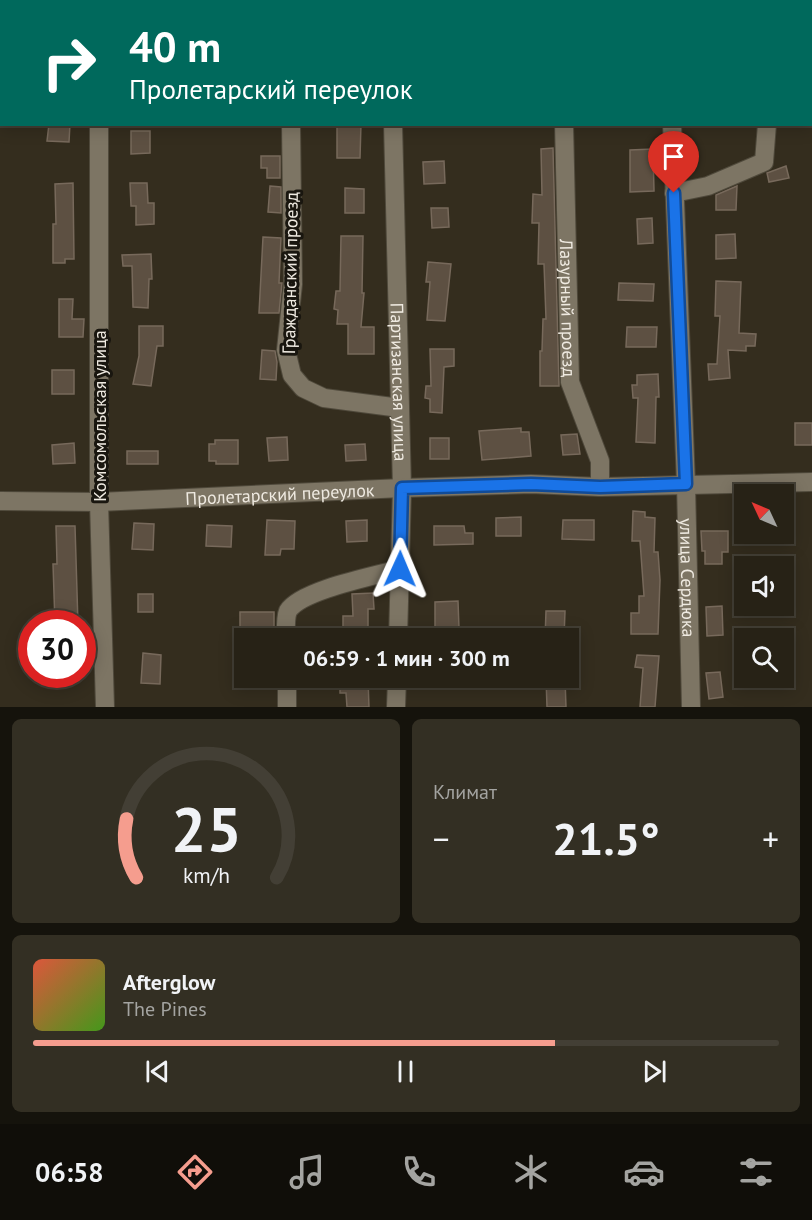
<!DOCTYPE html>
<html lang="ru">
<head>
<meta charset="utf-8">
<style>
  body { margin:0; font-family:"PT Sans",sans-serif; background:#332f23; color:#f1f3f6; height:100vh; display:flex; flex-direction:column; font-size:22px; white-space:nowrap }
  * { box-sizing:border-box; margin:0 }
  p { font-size:20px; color:#a4a4a1 }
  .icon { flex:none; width:33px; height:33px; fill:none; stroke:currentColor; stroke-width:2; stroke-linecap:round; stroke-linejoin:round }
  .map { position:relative; height:707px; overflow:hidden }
  .details { display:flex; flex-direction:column; gap:12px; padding:12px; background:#15130c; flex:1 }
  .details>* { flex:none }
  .guide { position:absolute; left:0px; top:0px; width:813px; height:126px; box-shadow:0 3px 15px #0003,0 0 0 2px #433f35; background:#00695c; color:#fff; overflow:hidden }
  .needle { width:39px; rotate:314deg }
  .controls { position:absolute; left:734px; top:484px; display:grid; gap:12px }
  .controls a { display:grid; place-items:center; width:60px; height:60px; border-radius:0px; background:#272216; box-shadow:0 3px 15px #0003,0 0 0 2px #433f35; font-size:30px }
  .speed { position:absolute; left:18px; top:610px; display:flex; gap:12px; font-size:30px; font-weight:700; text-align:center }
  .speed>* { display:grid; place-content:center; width:78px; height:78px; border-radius:50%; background:#272216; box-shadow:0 3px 15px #0003,0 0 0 2px #433f35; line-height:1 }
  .speed .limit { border:9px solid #d22; background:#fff; color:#111 }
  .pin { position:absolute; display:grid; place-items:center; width:51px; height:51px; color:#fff; margin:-62px -26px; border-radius:50% 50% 50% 0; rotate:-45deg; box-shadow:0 0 6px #0007 }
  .pin .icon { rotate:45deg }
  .me { position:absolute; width:66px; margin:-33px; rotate:1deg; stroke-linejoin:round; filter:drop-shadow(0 0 4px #0008) }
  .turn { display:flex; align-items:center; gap:21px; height:126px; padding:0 30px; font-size:27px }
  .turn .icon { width:78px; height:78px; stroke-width:2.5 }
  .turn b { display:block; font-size:42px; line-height:51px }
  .big { font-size:45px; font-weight:800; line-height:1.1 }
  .details .card { flex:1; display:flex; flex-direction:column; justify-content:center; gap:9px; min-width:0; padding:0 21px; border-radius:9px; background:#332f23 }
  .details .dial { align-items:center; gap:0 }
  .dial svg { height:156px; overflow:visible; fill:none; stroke:#433f35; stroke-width:7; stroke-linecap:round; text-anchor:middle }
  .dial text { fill:#f1f3f6; stroke:none }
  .song { display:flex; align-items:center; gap:18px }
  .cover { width:72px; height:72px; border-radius:9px; background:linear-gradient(135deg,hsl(10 70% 55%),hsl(100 70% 35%)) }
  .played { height:6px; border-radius:3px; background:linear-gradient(90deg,#f59d8e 70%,#433f35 70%) }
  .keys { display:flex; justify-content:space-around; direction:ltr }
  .heat { display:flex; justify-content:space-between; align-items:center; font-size:33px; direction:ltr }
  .details .tiles { flex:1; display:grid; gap:12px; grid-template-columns:1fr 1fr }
  .card:last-child { grid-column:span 2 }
  .trip { position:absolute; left:234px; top:628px; width:345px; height:60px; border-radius:0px; background:#272216; box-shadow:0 3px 15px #0003,0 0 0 2px #433f35; font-weight:800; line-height:60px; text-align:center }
  .tab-bar { display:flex; height:96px; justify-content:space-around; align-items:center; background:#100e09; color:#a4a4a1 }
  .tab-bar .icon { width:42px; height:42px }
  .tab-bar .selected { color:#f59d8e }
  .tab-bar b { font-size:27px; color:#f1f3f6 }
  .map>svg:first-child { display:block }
</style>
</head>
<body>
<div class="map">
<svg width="812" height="707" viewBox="0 0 812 707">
  <rect width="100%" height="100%" fill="#342d1e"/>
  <!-- building -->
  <g fill="#5d5042" stroke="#77695b" stroke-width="1.5">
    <polygon points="49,124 70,124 69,142 47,141"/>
    <polygon points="337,124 361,124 360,158 337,158"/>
    <polygon points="131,131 150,131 150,153 131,154"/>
    <polygon points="553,148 559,386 540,386 540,351 542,351 543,319 546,319 544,264 538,264 539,223 532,223 533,194 542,195 541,149"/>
    <polygon points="653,149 654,191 630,192 630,150"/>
    <polygon points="261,156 280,156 280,178 267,178 267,168 261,168"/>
    <polygon points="444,161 445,183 424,184 423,162"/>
    <polygon points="786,166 789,178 769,182 767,173"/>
    <polygon points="73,183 74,259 65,259 65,263 53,263 53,224 56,224 55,184"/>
    <polygon points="130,183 147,183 148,203 154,203 154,224 136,225 136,206 131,206"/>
    <polygon points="270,186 281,187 281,213 268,212"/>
    <polygon points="737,186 736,210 716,210 716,195"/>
    <polygon points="345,188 364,189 364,213 345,213"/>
    <polygon points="431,208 448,208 449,227 432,228"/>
    <polygon points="652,218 653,243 638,244 637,219"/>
    <polygon points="735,234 736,258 716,259 716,235"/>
    <polygon points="341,236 363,236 362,293 364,293 361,327 374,327 374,354 348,354 348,324 337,324 338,310 334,309 336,291 340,291"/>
    <polygon points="263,237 281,238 279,283 282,283 279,313 259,313"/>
    <polygon points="151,254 152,279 149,279 148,308 133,307 132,266 123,266 122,255"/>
    <polygon points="428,262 451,264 445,321 427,320 430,282 426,282"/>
    <polygon points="716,281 741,282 739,333 756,334 755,346 746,346 746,351 728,350 730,378 709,380 708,364 717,364 720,316 715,316"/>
    <polygon points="619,283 654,284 653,301 618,300"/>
    <polygon points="59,299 73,299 72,319 84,319 83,337 59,337"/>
    <polygon points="139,326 163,326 163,346 157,346 151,386 133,384 139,356"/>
    <polygon points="627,327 657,327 656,347 626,347"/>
    <polygon points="430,349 454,349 454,366 444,367 442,413 430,412 430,399 425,398 426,386 431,386"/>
    <polygon points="262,350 275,351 277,362 276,380 260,379"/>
    <rect x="52" y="370" width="22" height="24"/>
    <polygon points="658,374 659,397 656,397 655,443 636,442 638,398 633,398 632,385 637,385 637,375"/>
    <rect x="795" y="423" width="17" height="22"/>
    <polygon points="521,428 521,432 529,432 531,456 482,460 479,431"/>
    <polygon points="577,434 580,454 563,455 561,435"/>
    <polygon points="287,437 288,460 269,461 267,438"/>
    <rect x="430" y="438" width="19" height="21"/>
    <polygon points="215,440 238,440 238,464 216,464 216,461 209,461 209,444 215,444"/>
    <polygon points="74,443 75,463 53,464 52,445"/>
    <polygon points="365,444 366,460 346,461 345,445"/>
    <rect x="127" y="451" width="31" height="13"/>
    <polygon points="633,511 645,512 645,517 655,518 654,552 658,552 660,580 658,634 631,634 631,613 639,613 639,596 644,596 640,541 632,541"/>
    <polygon points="521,517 521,536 496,536 496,518"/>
    <polygon points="267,520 295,521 294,549 281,549 280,555 265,555"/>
    <polygon points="367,520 367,541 347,542 346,521"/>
    <polygon points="563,520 594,520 594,540 562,539"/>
    <polygon points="134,523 154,524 153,550 132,549"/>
    <polygon points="207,525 232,526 231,547 206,546"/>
    <polygon points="56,526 75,526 78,624 55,624 53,564 57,564"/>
    <polygon points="434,526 464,526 465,533 473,533 473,544 434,545"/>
    <polygon points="701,531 728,531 728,552 722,552 722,564 705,564 705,551 702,551"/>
    <polygon points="373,593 374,609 368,609 368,627 343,628 343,616 353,616 352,594"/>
    <rect x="138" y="594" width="15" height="18"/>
    <polygon points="458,601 459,628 435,628 435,602"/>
    <polygon points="722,606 723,635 707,636 706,607"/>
    <polygon points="546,611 565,611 564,639 545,639"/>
    <polygon points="240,612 274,612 274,639 248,639 248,632 240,631"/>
    <polygon points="143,653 161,655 160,684 141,683"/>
    <polygon points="637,655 659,656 655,707 640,707 643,668 635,667"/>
    <polygon points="720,672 723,697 709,699 706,673"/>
    <polygon points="340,678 368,678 369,707 347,707 346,693 340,693"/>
    <polygon points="546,678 565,678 566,707 547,707"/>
  </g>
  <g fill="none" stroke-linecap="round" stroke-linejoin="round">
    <!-- minor casing -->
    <g stroke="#4f493b" stroke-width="20">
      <g id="minor">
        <polyline points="289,0 289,2"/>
        <polyline points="392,0 392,2"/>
        <polyline points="565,0 565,2"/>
        <polyline points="668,0 668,2"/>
        <polyline points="99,2 99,0"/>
        <polyline points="776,2 777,0"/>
        <polyline points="99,124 99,502 105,707"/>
        <polyline points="291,124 293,284 286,350 292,375 303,388 324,398 400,408"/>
        <path id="s1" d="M393 124 402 488 398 639"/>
        <path id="s2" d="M564 124 570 382 600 461V487"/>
        <path id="s3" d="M672 124 686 484 691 707"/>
        <polyline points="674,193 708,186 764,162 767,124"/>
        <path id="s4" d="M0 501 99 502 402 488 531 484 600 487 812 482"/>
        <path d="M286 639C286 631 285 618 288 611 301 590 375 576 400 569"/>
        <polyline points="287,678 287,707"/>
        <polyline points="396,707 397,678"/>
      </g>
    </g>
    <!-- minor -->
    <use href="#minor" stroke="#7d7564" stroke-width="18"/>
  </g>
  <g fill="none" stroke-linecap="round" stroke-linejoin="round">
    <!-- route casing -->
    <g stroke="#114b97" stroke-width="15">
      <polyline id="route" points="400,569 402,488 531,484 600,487 686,484 674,193"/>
    </g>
    <!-- route -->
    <use href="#route" stroke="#1a73e8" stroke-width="10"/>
  </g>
  <g text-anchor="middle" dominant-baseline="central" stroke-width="6" stroke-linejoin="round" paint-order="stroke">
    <!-- street labels -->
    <g font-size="18" fill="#efeae1" stroke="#19160f">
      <text transform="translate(290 273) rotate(-89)">Гражданский проезд</text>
      <text stroke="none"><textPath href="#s2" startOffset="184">Лазурный проезд</textPath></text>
      <text stroke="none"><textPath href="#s1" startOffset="258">Партизанская улица</textPath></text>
      <text transform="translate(99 416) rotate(-90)">Комсомольская улица</text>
      <text stroke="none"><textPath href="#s4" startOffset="280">Пролетарский переулок</textPath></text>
      <text stroke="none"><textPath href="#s3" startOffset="454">улица Сердюка</textPath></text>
    </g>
  </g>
</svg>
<div class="controls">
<a><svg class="needle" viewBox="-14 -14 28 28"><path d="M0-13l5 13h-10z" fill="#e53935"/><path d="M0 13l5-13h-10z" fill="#a4a4a1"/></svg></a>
<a><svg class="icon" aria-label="sound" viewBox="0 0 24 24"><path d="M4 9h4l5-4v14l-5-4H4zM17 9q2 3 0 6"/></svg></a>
<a><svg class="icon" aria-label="search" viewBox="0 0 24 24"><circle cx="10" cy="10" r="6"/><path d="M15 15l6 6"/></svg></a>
</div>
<div class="speed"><div class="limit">30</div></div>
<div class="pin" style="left:674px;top:193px;background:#d93025"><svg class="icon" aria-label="arrive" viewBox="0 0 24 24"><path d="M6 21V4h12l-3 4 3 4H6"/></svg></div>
<svg class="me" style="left:400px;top:569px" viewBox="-20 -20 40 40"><path d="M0-17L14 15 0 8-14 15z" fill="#1a73e8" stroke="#fff" stroke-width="4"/></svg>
<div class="trip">06:59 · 1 мин · 300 m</div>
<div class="guide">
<div class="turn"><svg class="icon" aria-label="right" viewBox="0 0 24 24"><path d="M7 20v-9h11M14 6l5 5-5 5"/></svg><div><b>40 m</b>Пролетарский переулок</div></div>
</div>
</div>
<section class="details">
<div class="tiles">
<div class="card dial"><svg viewBox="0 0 100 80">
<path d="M14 69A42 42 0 1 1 86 69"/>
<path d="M14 69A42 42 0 0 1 9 39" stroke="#f59d8e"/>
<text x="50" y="56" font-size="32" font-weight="700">25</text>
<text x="50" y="72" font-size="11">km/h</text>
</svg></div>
<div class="card"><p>Климат</p>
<div class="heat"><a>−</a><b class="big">21.5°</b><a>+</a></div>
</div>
<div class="card">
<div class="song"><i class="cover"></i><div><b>Afterglow</b><p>The Pines</p></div></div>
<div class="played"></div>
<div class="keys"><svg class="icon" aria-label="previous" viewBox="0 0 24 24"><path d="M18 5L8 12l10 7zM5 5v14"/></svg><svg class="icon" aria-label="pause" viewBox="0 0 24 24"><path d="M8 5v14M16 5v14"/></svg><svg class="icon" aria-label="next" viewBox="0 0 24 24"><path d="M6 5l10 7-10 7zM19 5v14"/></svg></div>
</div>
</div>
</section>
<nav class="tab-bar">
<b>06:58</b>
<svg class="icon selected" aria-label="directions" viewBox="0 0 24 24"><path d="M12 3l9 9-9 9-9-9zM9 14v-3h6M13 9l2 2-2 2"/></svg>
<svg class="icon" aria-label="music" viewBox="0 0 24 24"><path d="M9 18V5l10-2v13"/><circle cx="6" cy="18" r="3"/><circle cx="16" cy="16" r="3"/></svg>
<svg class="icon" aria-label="phone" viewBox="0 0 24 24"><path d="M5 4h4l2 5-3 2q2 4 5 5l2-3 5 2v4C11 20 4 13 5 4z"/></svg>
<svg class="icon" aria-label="climate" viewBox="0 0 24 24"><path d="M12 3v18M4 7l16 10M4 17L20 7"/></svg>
<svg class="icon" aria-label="car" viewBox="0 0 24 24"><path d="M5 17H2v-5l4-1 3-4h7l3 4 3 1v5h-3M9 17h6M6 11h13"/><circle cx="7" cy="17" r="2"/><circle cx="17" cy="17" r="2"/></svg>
<svg class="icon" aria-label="filters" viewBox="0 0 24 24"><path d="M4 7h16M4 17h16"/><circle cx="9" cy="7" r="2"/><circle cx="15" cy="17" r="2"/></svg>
</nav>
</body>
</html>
